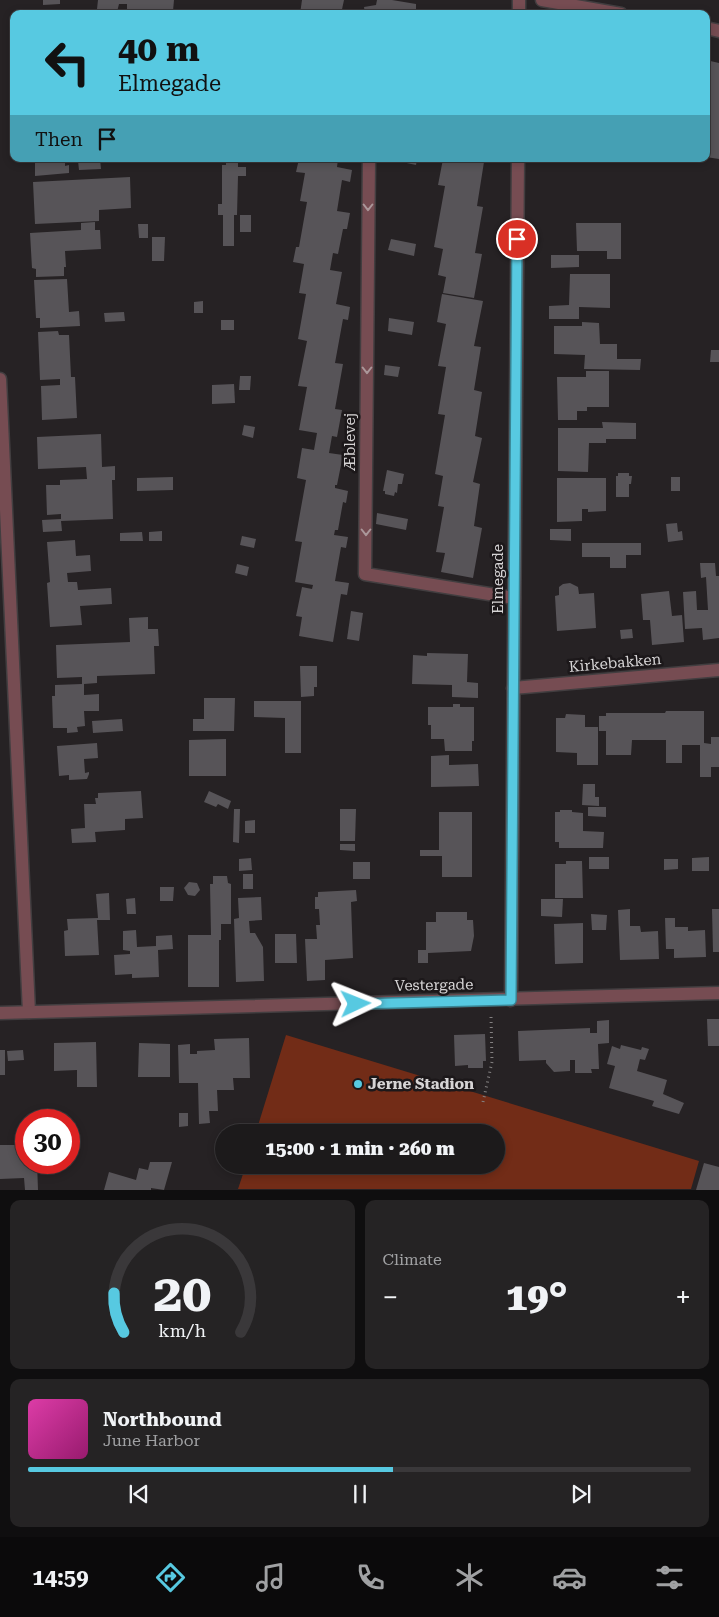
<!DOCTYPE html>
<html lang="en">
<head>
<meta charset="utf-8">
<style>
  body { margin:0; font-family:"Roboto Serif",serif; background:#252324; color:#f1f3f6; height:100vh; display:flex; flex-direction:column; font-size:19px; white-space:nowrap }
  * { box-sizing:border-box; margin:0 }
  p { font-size:16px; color:#a0a1a3 }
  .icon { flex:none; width:28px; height:28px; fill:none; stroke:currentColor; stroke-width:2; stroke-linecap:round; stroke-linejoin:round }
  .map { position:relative; height:1190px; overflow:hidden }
  .sheet { display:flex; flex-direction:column; gap:10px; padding:10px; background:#0f0e0f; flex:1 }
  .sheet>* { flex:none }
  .banner { position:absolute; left:10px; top:10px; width:700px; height:152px; border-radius:10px; box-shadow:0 2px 8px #0003,0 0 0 1px #3a383a; background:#57c9e1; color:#111; overflow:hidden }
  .speed { position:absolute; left:15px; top:1109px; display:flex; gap:10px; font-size:25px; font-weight:700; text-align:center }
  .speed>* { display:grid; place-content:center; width:65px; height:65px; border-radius:50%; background:#1c1a1b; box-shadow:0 2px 8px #0003,0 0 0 1px #3a383a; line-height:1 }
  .speed .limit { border:8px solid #d22; background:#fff; color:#111 }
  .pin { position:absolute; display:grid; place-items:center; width:42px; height:42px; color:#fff; margin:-21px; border:2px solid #fff; border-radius:50%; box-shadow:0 1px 5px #0007 }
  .me { position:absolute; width:55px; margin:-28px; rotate:88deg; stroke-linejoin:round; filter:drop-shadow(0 0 4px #0008) }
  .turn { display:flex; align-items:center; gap:18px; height:105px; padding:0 25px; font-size:22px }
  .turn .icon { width:65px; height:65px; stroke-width:2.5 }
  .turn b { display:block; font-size:35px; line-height:42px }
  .then { display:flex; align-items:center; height:48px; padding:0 25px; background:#0003; gap:10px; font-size:19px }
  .big { font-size:38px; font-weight:800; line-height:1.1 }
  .sheet .widget { flex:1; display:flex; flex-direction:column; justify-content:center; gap:8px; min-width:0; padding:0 18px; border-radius:10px; background:#252324 }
  .sheet .dial { align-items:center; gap:0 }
  .dial svg { height:130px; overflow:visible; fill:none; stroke:#3a383a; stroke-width:7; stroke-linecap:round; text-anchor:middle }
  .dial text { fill:#f1f3f6; stroke:none }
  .song { display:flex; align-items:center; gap:15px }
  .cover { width:60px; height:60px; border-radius:8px; background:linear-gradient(135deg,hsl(320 70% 55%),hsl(320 70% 35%)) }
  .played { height:5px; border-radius:2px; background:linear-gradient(90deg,#57c9e1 55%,#3a383a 55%) }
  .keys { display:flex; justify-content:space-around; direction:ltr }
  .heat { display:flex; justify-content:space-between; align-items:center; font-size:28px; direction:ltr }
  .sheet .tiles { flex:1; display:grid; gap:10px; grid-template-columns:1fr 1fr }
  .widget:last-child { grid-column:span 2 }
  .trip { position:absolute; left:215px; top:1124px; width:290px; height:50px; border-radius:25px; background:#1c1a1b; box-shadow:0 2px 8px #0003,0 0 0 1px #3a383a; font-weight:800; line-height:50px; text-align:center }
  .menu { display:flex; height:80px; justify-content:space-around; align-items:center; background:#0b0a0b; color:#a0a1a3 }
  .menu .icon { width:35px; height:35px }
  .menu .selected { color:#57c9e1 }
  .menu b { font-size:22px; color:#f1f3f6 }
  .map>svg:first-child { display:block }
</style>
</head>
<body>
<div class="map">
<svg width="719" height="1190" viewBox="0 0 719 1190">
  <rect width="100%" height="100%" fill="#262224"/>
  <!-- green -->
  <polygon fill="#722c17" points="286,1035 699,1161 691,1189 238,1189 246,1165 496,1165 496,1132 256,1132"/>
  <!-- building -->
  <g fill="#575458">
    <polygon points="43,0 60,0 60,4 43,5"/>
    <polygon points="98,0 174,0 173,11 127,9 127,4 119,4 117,12 97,9"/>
    <polygon points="302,0 344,0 341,14 300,14"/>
    <polygon points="377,0 392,0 416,4 416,14 365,14 364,7 376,5"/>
    <polygon points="706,60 719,63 719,159 706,157"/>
    <polygon points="50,159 100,159 101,169 79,170 78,161 65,163 65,166 69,165 69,173 35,176 35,163 50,162"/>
    <polygon points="226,159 238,159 238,167 246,167 246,176 238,176 237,215 234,215 234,246 223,246 223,215 218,215 218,204 222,204 222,165 226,165"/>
    <polygon points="299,159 338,159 337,167 352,170 350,182 342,180 337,211 350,213 347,229 343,229 338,254 333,253 330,270 342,272 336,304 350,307 348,320 343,319 335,363 343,364 335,409 342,410 337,437 332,436 329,453 343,455 337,485 335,485 335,488 348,491 346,503 343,502 338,530 335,530 334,535 348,537 346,548 341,547 335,581 349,583 347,595 341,594 333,642 299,636 302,617 296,616 302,587 312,589 313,585 295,582 302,542 295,541 306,480 297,478 302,448 314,450 317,433 299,430 307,387 298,386 307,341 298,339 306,294 299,293 304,264 293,262 296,247 299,247 307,202 300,201 305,173 296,172"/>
    <polygon points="388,159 417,159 416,165"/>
    <polygon points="443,159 477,159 477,160 484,162 477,206 483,207 475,253 482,254 474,298 443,293 446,277 438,275 443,249 434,247 445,186 438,185"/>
    <polygon points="130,177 131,208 99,210 99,221 35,224 33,182"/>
    <rect x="240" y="215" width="11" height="17"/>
    <polygon points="95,222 95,230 100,230 101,249 65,251 66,267 64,267 64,276 36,277 36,269 32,268 30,233 81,230 81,223"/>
    <polygon points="576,223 621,223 621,259 607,259 607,251 577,251"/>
    <polygon points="138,224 148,224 148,238 139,238"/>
    <polygon points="152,237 165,237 164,261 152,261"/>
    <polygon points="391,239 416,244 414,256 388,250"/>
    <polygon points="551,255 579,255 579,267 551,268"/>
    <polygon points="570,274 610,274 610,308 579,307 579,319 549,319 549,306 569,305"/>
    <polygon points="67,279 69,312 79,311 80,326 40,328 40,318 36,318 34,280"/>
    <polygon points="442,294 483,301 474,346 481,347 474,390 482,392 475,436 482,438 473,482 480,484 474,526 482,528 473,578 441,572 445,553 436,552 444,507 438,506 443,476 435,474 445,415 438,414 446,367 438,366 446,324 437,322"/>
    <polygon points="203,301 203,313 194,313 194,302"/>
    <polygon points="124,312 125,321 105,322 104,313"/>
    <polygon points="389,318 414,322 412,335 388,331"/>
    <rect x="221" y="320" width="13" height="10"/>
    <polygon points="582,322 599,323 600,344 617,344 617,359 641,359 640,370 584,369 585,355 554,354 554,326 582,326"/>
    <polygon points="58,331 59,335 69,335 71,377 75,377 77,418 42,420 41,386 60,385 60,379 40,380 38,332"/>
    <polygon points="711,350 719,350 719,362 710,362"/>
    <polygon points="385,365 400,367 398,377 384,375"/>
    <polygon points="586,371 609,371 609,407 587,407 587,411 577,411 577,420 558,420 557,377 586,377"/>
    <polygon points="240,376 251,376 250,390 239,390"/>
    <polygon points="234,384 235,403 212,404 212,385"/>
    <polygon points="602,422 636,423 636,439 606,439 606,443 589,443 588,472 558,471 558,428 603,428"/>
    <polygon points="244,425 255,427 253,438 242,435"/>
    <polygon points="101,434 102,467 115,466 115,480 112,480 113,519 61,521 62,531 43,532 42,520 61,519 61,514 47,515 46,485 60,485 60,480 87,479 86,467 38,469 37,437"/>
    <polygon points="387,470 404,474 402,484 398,484 397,493 395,492 394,496 385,494 385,491 383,491"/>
    <polygon points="618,473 629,473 629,476 632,476 631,484 629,484 629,497 616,497 616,476 618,476"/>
    <polygon points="173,477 173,490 137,491 137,478"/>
    <rect x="671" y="477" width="9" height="14"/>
    <polygon points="557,478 606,478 606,511 588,512 588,509 582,509 582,521 557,522"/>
    <polygon points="377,513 408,519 406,530 376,524"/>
    <polygon points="677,523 678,532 682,531 683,540 668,542 666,524"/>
    <polygon points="550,529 571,529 571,541 550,540"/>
    <polygon points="162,531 162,541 149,541 149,532"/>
    <polygon points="142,532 143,541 120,541 120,533"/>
    <polygon points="242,536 256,539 254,548 240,545"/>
    <polygon points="75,540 76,556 90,555 91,571 67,573 68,582 77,582 78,590 111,588 112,604 80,606 82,625 50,627 47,583 50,582 47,542"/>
    <polygon points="582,543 641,543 641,555 626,555 626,568 610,568 610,557 582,557"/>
    <polygon points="700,563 715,563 716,576 719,576 719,638 703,640 702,628 685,629 683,592 696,591 697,610 708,610 706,577 701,578"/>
    <polygon points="237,564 249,567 247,576 235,573"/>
    <polygon points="570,583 578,587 579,594 594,593 596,628 557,631 555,596 559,595 559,587 563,584"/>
    <polygon points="669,591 672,616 682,615 684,642 652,645 650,620 643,620 641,594"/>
    <polygon points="351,611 363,613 359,641 347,639"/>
    <polygon points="148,617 148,629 158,629 159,646 154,646 155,674 97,676 97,683 84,684 84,695 99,694 99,711 84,711 85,726 77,727 78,732 67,733 67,728 53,728 52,696 55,696 55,685 82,684 82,677 57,678 56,645 130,642 129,618"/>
    <polygon points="632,629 633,638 621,639 620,630"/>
    <polygon points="427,653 468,654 467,682 478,683 478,698 452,697 452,685 412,684 413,655 427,656"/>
    <polygon points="300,666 317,666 317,687 314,687 314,696 301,697"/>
    <polygon points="204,698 235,698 234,731 193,731 193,719 204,719"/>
    <polygon points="254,701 301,701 301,753 285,753 285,718 254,717"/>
    <polygon points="453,704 460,704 460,707 474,707 474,741 472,741 472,751 445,751 444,739 431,739 431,725 428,725 428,707 453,707"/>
    <polygon points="666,711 704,711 704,743 711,744 711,737 719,737 719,767 711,767 711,777 700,777 700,745 682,745 682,763 666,763 666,740 632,740 631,755 606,755 606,731 599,731 599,716 606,716 606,713 665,713"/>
    <polygon points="566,714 585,715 585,727 598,727 598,765 577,765 577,753 556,752 556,718 565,718"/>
    <polygon points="122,719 123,731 93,733 92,721"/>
    <polygon points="226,739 226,776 189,776 189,740"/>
    <polygon points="97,743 98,758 84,759 85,773 89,772 89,774 87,779 69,780 69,775 59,776 57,746"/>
    <polygon points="449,755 449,765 478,764 479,786 431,787 431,756"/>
    <polygon points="583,784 595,784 595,797 599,797 599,806 582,805"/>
    <polygon points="141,791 143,818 125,819 125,830 95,832 96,842 72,843 71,829 85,828 84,804 96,804 95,798 98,798 98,793"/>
    <polygon points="209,791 231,801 228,809 218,804 216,807 204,802"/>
    <polygon points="588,807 606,807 606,817 588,816"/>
    <polygon points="234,809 240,809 239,843 233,842"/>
    <polygon points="340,809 356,809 355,841 340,841"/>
    <polygon points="560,810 572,810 572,812 583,813 583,831 604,832 603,848 559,848 559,842 555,842 555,812 560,812"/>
    <polygon points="439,812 472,812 472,877 442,877 442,856 420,856 420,850 439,850"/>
    <polygon points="255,820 255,833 245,833 245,821"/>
    <polygon points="340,844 355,844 355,851 340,850"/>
    <rect x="589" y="857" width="20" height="12"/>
    <polygon points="709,857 709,871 692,871 692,858"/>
    <polygon points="251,858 252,870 239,871 239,859"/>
    <polygon points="664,859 678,859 678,869 664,870"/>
    <polygon points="566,861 582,861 583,898 555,898 555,864 566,864"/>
    <rect x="353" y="862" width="17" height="17"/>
    <rect x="243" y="874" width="10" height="15"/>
    <polygon points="213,876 227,876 228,883 231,884 231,924 221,924 221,940 219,940 219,987 188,987 188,935 211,935 210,884 213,884"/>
    <polygon points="189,882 197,883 200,890 195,896 188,895 184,888"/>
    <polygon points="160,887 174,887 173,901 160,901"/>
    <polygon points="356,890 357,901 351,902 353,958 325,960 325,980 307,981 305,939 317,939 316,925 320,925 319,909 315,909 315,897 318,897 318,892"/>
    <polygon points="109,893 110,920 97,920 99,955 65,956 64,931 68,930 67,919 98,918 96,894"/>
    <polygon points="261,897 262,920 249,921 250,933 255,933 263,947 264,981 236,982 234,919 239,918 238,898"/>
    <polygon points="135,898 136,914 127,914 126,899"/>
    <polygon points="541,899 563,899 562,917 541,916"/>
    <polygon points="630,909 630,926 640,926 641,932 658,931 659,959 620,960 618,910"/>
    <polygon points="712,909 719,909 719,952 713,952"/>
    <polygon points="436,912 467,912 467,920 473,920 474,936 471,951 428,953 428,963 418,963 418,950 426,950 426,922 436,922"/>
    <polygon points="591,914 607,915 606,930 592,930"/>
    <polygon points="665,918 675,918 675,927 688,927 688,931 705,930 706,957 674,958 674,949 666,949"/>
    <polygon points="583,923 583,963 555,964 554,924"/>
    <polygon points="136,930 137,947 156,946 156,936 172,935 173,949 158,950 159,977 132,978 132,974 115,975 114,955 130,954 130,951 123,950 123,931"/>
    <polygon points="275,934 296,934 297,963 275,963"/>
    <polygon points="707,1019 719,1019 719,1046 708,1046"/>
    <polygon points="609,1020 609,1043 598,1044 599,1069 591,1069 592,1073 575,1073 575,1060 570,1060 570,1071 554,1072 546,1063 546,1060 519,1061 518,1031 590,1028 590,1033 597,1033 597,1021"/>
    <polygon points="485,1034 486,1061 483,1061 483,1068 468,1068 468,1065 455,1066 454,1035"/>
    <polygon points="249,1038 250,1078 233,1078 234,1090 217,1090 218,1111 209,1111 210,1123 199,1124 198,1083 179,1083 178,1045 190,1044 190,1054 197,1054 197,1051 215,1050 214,1039"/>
    <polygon points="96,1042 97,1087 77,1087 77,1070 54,1071 54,1043"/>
    <polygon points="139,1043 170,1044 170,1077 138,1077"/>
    <polygon points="621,1045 641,1050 642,1047 649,1049 645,1060 640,1059 637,1071 667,1080 663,1094 684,1103 679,1114 652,1106 654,1101 609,1088 615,1066 607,1064 612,1046 620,1049"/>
    <rect x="0" y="1050" width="5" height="25"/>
    <polygon points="23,1050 24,1060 8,1061 7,1051"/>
    <polygon points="179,1113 188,1113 188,1126 179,1127"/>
    <polygon points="0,1145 26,1145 26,1162 37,1162 38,1190 25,1190 24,1178 0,1179"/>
    <polygon points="150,1162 172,1162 164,1190 151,1188 151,1190 104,1190 109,1172 136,1180 139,1168 148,1170"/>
    <polygon points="704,1163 719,1167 719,1190 696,1190"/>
  </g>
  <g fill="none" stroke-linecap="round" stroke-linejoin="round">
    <!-- minor casing -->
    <g stroke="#423e40" stroke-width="15">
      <g id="minor">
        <polyline points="519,14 519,0"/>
        <polyline points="369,159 365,574 514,598"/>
        <polyline points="0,379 29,1012"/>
        <polyline points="513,688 719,670"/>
        <polyline points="511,1000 518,159"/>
        <polyline points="0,1013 719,993"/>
      </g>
    </g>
    <!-- tertiary casing -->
    <g stroke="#423e40" stroke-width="15">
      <g id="tertiary">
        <polyline points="542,0 621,14"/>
        <polyline points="706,28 719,31"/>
      </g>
    </g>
    <!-- path -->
    <polyline stroke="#838081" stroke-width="3" stroke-dasharray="1 4" stroke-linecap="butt" points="483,1102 492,1062 491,1016"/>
    <!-- minor -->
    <use href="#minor" stroke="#764c52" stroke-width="12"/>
    <!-- tertiary -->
    <use href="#tertiary" stroke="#764c52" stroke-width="12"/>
  </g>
  <!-- one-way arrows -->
  <defs><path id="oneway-chevron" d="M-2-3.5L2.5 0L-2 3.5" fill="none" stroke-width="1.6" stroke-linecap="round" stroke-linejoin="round" transform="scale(1.25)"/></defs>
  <g stroke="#ab979a">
    <use href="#oneway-chevron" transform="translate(368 207) rotate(90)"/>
    <use href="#oneway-chevron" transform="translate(367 370) rotate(90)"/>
    <use href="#oneway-chevron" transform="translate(366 532) rotate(90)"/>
  </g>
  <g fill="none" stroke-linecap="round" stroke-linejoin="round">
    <!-- route casing -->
    <g stroke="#398392" stroke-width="12">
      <polyline id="route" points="356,1004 511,1000 517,239"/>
    </g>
    <!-- route -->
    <use href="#route" stroke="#57c9e1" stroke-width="9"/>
  </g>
  <!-- markers -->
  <circle fill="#57c9e1" stroke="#1c181a" stroke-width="2" cx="358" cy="1084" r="5"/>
  <g text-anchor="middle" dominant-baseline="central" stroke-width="5" stroke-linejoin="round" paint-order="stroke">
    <!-- street labels -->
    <g font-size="15" fill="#d6d4d5" stroke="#1c181a">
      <text transform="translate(350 442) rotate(-90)">Æblevej</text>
      <text transform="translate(498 579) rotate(-90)">Elmegade</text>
      <text transform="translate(615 663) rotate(-5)">Kirkebakken</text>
      <text transform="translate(434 985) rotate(-1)">Vestergade</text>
    </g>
    <!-- poi labels -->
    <g font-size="15" font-weight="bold" fill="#d6d4d5" stroke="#1c181a" text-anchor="start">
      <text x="368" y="1084">Jerne Stadion</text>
    </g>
  </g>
</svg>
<div class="speed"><div class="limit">30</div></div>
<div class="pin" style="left:517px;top:239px;background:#d93025"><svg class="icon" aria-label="arrive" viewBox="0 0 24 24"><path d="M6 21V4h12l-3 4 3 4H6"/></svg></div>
<svg class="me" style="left:356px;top:1004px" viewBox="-20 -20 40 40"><path d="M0-17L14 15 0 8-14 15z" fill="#57c9e1" stroke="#fff" stroke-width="4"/></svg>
<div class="trip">15:00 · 1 min · 260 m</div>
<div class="banner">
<div class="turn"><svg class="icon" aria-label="left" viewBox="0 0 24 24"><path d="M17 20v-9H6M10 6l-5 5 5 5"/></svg><div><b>40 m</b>Elmegade</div></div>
<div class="then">Then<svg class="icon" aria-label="arrive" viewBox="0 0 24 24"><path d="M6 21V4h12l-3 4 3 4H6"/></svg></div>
</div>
</div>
<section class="sheet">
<div class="tiles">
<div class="widget dial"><svg viewBox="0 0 100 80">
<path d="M14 69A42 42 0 1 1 86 69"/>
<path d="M14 69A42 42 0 0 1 8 45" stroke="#57c9e1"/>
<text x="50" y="56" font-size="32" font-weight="700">20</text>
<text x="50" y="72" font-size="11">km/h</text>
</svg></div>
<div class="widget"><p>Climate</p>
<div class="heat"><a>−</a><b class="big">19°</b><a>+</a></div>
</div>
<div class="widget">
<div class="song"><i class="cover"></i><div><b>Northbound</b><p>June Harbor</p></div></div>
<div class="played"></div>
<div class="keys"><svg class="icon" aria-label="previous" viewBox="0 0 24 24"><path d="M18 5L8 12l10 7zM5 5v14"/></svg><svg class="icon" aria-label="pause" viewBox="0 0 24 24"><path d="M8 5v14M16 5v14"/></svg><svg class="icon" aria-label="next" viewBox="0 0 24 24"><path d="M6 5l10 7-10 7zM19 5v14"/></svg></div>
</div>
</div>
</section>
<nav class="menu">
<b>14:59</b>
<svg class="icon selected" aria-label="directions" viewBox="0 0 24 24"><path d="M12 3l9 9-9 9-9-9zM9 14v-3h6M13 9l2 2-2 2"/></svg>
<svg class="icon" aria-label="music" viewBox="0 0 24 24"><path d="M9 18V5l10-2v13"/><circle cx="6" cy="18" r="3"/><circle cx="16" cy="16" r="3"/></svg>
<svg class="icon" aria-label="phone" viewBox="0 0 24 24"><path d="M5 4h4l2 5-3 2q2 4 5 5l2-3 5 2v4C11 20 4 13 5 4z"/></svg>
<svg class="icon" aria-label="climate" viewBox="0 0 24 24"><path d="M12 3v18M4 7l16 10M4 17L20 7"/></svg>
<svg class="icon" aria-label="car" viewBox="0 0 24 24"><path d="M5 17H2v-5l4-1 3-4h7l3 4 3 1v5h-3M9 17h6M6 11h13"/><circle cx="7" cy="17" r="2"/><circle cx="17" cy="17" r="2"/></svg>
<svg class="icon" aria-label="filters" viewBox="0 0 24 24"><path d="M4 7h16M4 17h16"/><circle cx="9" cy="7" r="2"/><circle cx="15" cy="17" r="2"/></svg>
</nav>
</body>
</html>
